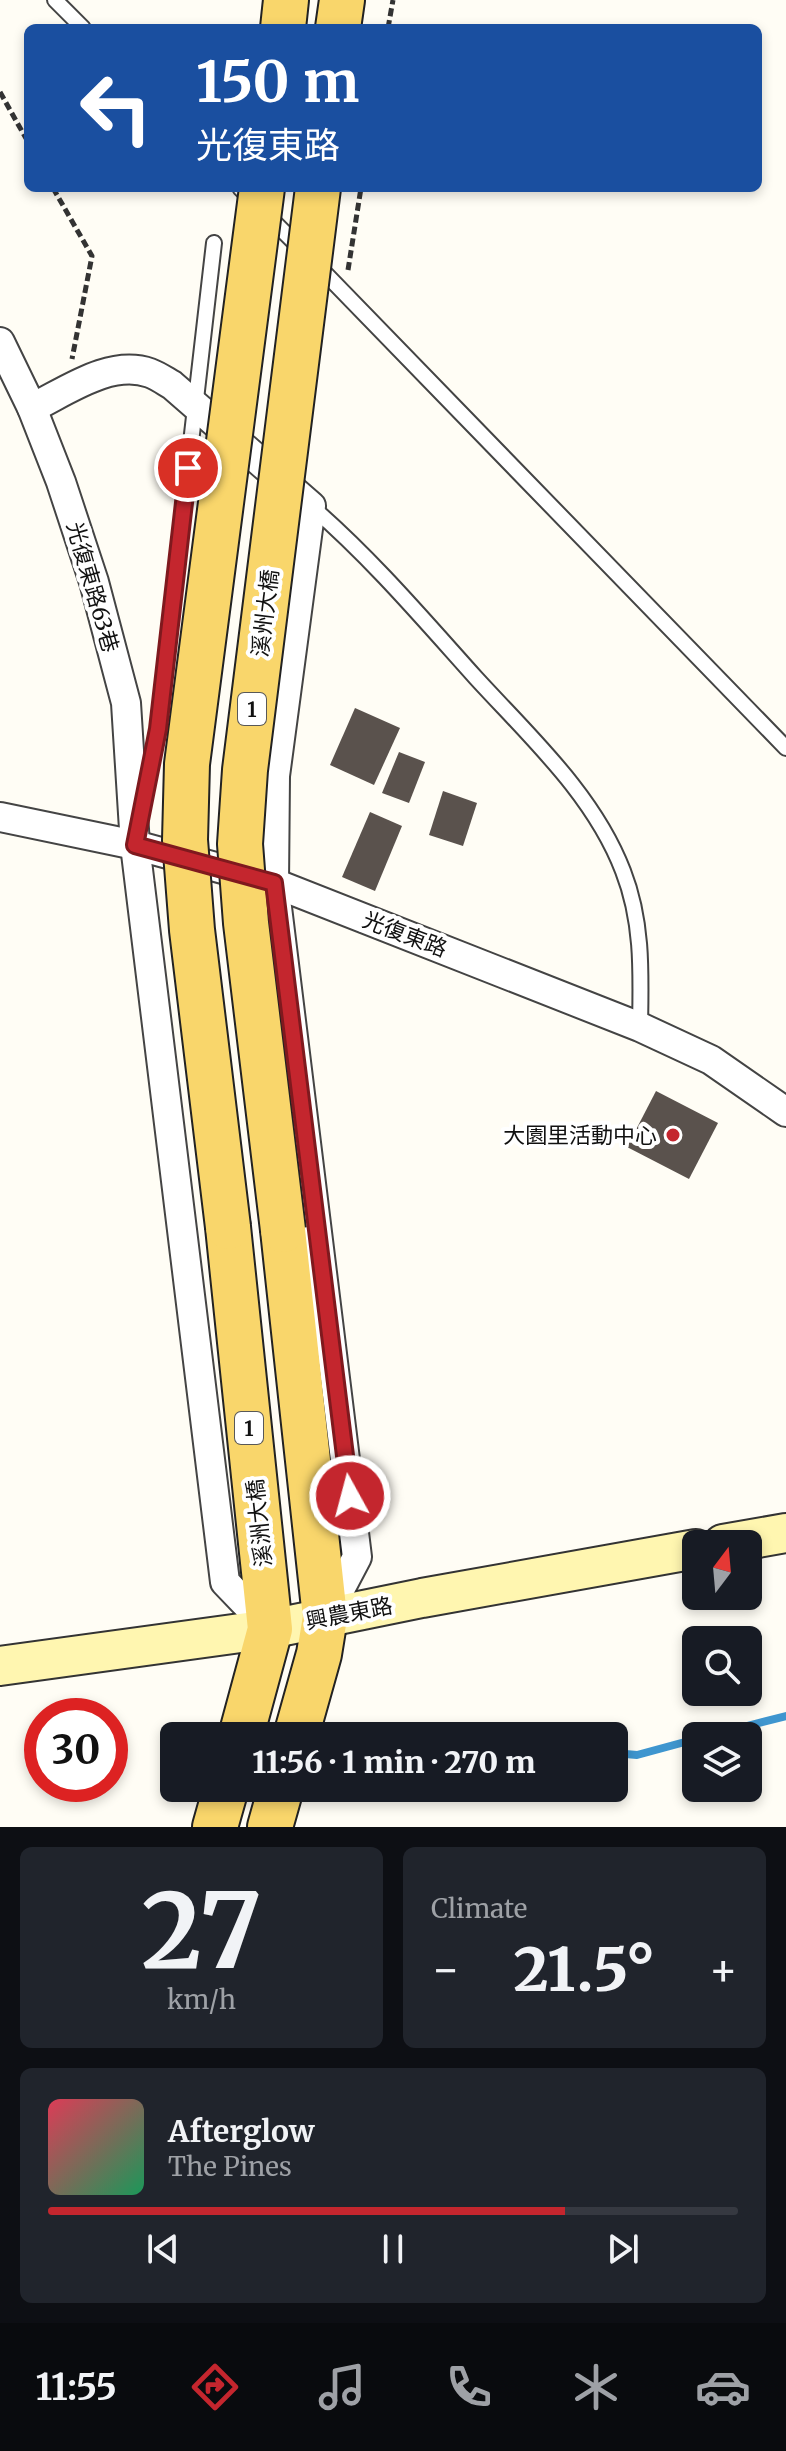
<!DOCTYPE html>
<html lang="en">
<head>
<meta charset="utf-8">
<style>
  body { margin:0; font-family:Merriweather,"Noto Sans TC",serif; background:#20242c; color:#f1f3f6; height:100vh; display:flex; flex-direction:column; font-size:30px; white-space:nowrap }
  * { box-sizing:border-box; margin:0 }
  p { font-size:26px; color:#9ea1a6 }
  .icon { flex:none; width:44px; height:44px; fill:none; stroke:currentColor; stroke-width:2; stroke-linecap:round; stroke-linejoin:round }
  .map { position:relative; height:1827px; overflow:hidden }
  .details { display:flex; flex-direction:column; gap:20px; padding:20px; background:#0d0f14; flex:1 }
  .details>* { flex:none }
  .guide { position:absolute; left:24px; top:24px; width:738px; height:168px; border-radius:12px; box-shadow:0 4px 12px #0003; background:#1a4fa0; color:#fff; overflow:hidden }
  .needle { width:52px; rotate:16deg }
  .tools { position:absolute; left:682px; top:1530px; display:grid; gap:16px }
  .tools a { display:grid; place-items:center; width:80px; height:80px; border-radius:12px; background:#171b24; box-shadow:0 4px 12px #0003; font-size:40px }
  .speed { position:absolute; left:24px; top:1698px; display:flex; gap:16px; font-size:40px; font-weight:700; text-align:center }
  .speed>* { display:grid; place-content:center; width:104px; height:104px; border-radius:50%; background:#171b24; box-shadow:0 4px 12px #0003; line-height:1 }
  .speed .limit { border:12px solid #d22; background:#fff; color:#111 }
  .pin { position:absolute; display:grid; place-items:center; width:68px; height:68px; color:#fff; margin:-34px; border:4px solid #fff; border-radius:50%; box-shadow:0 2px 8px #0007 }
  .me { position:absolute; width:88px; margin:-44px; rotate:353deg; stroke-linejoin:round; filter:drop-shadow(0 0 6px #0008) }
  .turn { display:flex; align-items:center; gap:28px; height:168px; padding:0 40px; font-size:36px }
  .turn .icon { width:104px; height:104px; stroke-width:2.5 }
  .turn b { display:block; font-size:56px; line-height:68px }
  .big { font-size:60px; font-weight:800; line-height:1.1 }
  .details .widget { flex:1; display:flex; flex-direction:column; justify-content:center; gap:12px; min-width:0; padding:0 28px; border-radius:12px; background:#20242c }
  .details .dial { align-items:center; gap:0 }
  .dial b { font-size:104px; line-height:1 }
  .song { display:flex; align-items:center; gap:24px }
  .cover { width:96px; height:96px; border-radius:12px; background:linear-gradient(135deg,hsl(350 70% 55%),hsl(150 70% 35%)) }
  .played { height:8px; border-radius:4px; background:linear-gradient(90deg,#c4262e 75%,#363941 75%) }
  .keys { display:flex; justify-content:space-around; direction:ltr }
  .heat { display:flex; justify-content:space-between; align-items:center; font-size:44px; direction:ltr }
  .details .tiles { flex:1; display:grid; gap:20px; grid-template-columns:1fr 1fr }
  .widget:last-child { grid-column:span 2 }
  .trip { position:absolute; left:160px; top:1722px; width:468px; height:80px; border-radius:12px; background:#171b24; box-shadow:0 4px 12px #0003; font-weight:800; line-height:80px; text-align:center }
  .tabs { display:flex; height:128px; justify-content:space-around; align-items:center; background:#090b0e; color:#9ea1a6 }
  .tabs .icon { width:56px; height:56px }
  .tabs .active { color:#c4262e }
  .tabs b { font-size:36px; color:#f1f3f6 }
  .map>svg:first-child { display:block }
</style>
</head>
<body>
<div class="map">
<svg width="786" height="1827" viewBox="0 0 786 1827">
  <rect width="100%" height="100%" fill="#fffdf5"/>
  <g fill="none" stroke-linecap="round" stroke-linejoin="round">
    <!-- stream -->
    <g stroke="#3f96cf" stroke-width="8">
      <polyline points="359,1730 427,1736"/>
      <polyline points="709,1736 786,1716"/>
      <polyline points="614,1753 637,1755 696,1739"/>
    </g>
  </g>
  <!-- building -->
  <g fill="#5a524d">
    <polygon points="355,708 400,728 374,785 330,765"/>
    <polygon points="399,752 425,762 409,803 382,793"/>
    <polygon points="443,791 477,803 463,846 429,835"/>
    <polygon points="370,812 402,826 375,891 342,877"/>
    <polygon points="656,1091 718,1123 689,1179 627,1147"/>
  </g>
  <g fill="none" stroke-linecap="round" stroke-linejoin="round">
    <!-- lane casing -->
    <g stroke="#444" stroke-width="18">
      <g id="lane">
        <polyline points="55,0 83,28"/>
        <polyline points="240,188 302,250"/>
        <polyline points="316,264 786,748"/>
        <path d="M312 507C372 559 423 619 476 678 530 737 594 795 623 871 643 922 641 973 640 1027"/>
        <polyline points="142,809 158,729 214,243"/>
      </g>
    </g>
    <!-- street casing -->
    <g stroke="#444" stroke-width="32">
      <g id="street">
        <polyline points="0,342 32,408 61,482 94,582 126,703 135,845 225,1582 270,1629"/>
        <path d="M32 408C67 391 110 359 150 373 158 376 165 381 172 385L311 506 275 776 274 883 357 1557 326 1616"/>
        <polyline points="0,817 135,845 274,883 640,1027 711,1060 786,1112"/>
      </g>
    </g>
    <!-- secondary casing -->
    <g stroke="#333" stroke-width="42">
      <g id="secondary">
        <polyline points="723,1544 786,1533"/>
        <polyline points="0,1666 270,1629 422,1598 696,1549"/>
      </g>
    </g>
    <!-- primary casing -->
    <g stroke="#222" stroke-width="48">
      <g id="primary">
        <polyline points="283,28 286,0"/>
        <polyline points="338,28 342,0"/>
        <polyline points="228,1227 270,1629 241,1736"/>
        <polyline points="283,1230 325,1617 319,1654 296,1736"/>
        <polyline points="215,1827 226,1788"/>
        <polyline points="270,1827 281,1788"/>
      </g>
    </g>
    <!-- path -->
    <g stroke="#333" stroke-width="5" stroke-dasharray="8 4" stroke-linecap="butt">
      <polyline points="388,28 393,0"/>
      <polyline points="0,92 28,142"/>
      <polyline points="53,188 92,256 72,359"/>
      <polyline points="348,270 361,188"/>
    </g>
    <!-- lane -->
    <use href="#lane" stroke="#fff" stroke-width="14"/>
    <!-- street -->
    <use href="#street" stroke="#fff" stroke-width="28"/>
    <!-- secondary -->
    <use href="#secondary" stroke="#fff6b0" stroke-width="38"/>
    <!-- primary -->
    <use href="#primary" stroke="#f9d66b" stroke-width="44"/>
    <!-- primary-bridge casing -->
    <g stroke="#222" stroke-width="48" stroke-linecap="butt">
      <g id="primary-bridge">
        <polyline points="228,1227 192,930 185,840 187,764 262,188"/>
        <polyline points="283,1230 246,923 240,844 245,770 318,188"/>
      </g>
    </g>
    <!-- primary-bridge -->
    <use href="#primary-bridge" stroke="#f9d66b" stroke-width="44"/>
  </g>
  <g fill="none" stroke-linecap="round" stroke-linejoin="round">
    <!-- route casing -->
    <g stroke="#7f191e" stroke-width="20">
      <polyline id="route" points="188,468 158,729 135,845 274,883 350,1496"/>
    </g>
    <!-- route -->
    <use href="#route" stroke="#c4262e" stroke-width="14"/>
  </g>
  <!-- markers -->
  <circle fill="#c4262e" stroke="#fff" stroke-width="3" cx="673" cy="1135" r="8"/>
  <g text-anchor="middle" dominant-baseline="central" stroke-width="8" stroke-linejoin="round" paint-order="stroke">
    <!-- shield labels -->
    <g fill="#fff" stroke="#585858" stroke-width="2">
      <rect x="238" y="693" width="28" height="32" rx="6"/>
      <rect x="235" y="1412" width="28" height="32" rx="6"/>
    </g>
    <g font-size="20" font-weight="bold" fill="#111">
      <text x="252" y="709">1</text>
      <text x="249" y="1428">1</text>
    </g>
    <!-- street labels -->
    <g font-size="22" fill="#111" stroke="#fff">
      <text transform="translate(93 587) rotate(74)">光復東路63巷</text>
      <text transform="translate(265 613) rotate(-83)">溪州大橋</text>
      <text transform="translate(405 934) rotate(21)">光復東路</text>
      <text transform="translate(259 1523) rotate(-96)">溪洲大橋</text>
      <text transform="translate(349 1613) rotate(-11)">興農東路</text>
    </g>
    <!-- poi labels -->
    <g font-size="22" fill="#111" stroke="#fff" text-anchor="end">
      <text x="657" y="1135">大園里活動中心</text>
    </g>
  </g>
</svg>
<div class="tools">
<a><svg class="needle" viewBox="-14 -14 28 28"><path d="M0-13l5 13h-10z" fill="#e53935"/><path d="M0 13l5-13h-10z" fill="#9ea1a6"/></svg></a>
<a><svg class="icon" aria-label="search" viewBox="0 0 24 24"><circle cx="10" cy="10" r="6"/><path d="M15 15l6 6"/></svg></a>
<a><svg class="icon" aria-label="layers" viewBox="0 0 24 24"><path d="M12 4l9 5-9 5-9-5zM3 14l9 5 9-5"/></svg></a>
</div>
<div class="speed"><div class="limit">30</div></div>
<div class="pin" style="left:188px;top:468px;background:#d93025"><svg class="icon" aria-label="arrive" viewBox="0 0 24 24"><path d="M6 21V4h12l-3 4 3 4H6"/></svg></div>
<svg class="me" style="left:350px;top:1496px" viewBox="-20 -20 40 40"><circle r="17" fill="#c4262e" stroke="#fff" stroke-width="3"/><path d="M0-11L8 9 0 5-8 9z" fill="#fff"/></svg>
<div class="trip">11:56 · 1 min · 270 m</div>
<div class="guide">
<div class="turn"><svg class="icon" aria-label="left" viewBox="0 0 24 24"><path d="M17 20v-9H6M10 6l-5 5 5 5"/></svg><div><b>150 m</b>光復東路</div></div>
</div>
</div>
<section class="details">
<div class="tiles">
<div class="widget dial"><b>27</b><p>km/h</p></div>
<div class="widget"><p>Climate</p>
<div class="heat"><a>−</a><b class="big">21.5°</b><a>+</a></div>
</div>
<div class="widget">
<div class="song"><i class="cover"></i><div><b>Afterglow</b><p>The Pines</p></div></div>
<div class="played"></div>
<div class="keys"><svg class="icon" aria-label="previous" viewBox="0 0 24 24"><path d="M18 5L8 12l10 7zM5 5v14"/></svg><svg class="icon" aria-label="pause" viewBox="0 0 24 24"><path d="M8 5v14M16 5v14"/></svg><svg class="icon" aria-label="next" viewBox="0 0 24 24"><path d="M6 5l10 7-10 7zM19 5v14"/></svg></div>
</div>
</div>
</section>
<nav class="tabs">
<b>11:55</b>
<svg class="icon active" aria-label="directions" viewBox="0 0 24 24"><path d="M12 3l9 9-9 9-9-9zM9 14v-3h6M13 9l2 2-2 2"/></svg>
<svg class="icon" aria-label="music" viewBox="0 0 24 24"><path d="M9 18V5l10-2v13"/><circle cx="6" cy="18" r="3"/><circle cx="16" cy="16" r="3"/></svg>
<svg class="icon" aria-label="phone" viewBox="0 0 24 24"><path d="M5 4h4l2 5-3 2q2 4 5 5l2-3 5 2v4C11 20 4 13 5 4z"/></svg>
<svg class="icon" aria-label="climate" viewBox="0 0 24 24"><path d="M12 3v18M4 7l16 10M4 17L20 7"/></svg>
<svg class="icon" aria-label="car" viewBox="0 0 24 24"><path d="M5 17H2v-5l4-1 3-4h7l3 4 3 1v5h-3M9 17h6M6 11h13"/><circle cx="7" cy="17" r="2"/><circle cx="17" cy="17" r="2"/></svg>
</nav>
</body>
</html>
